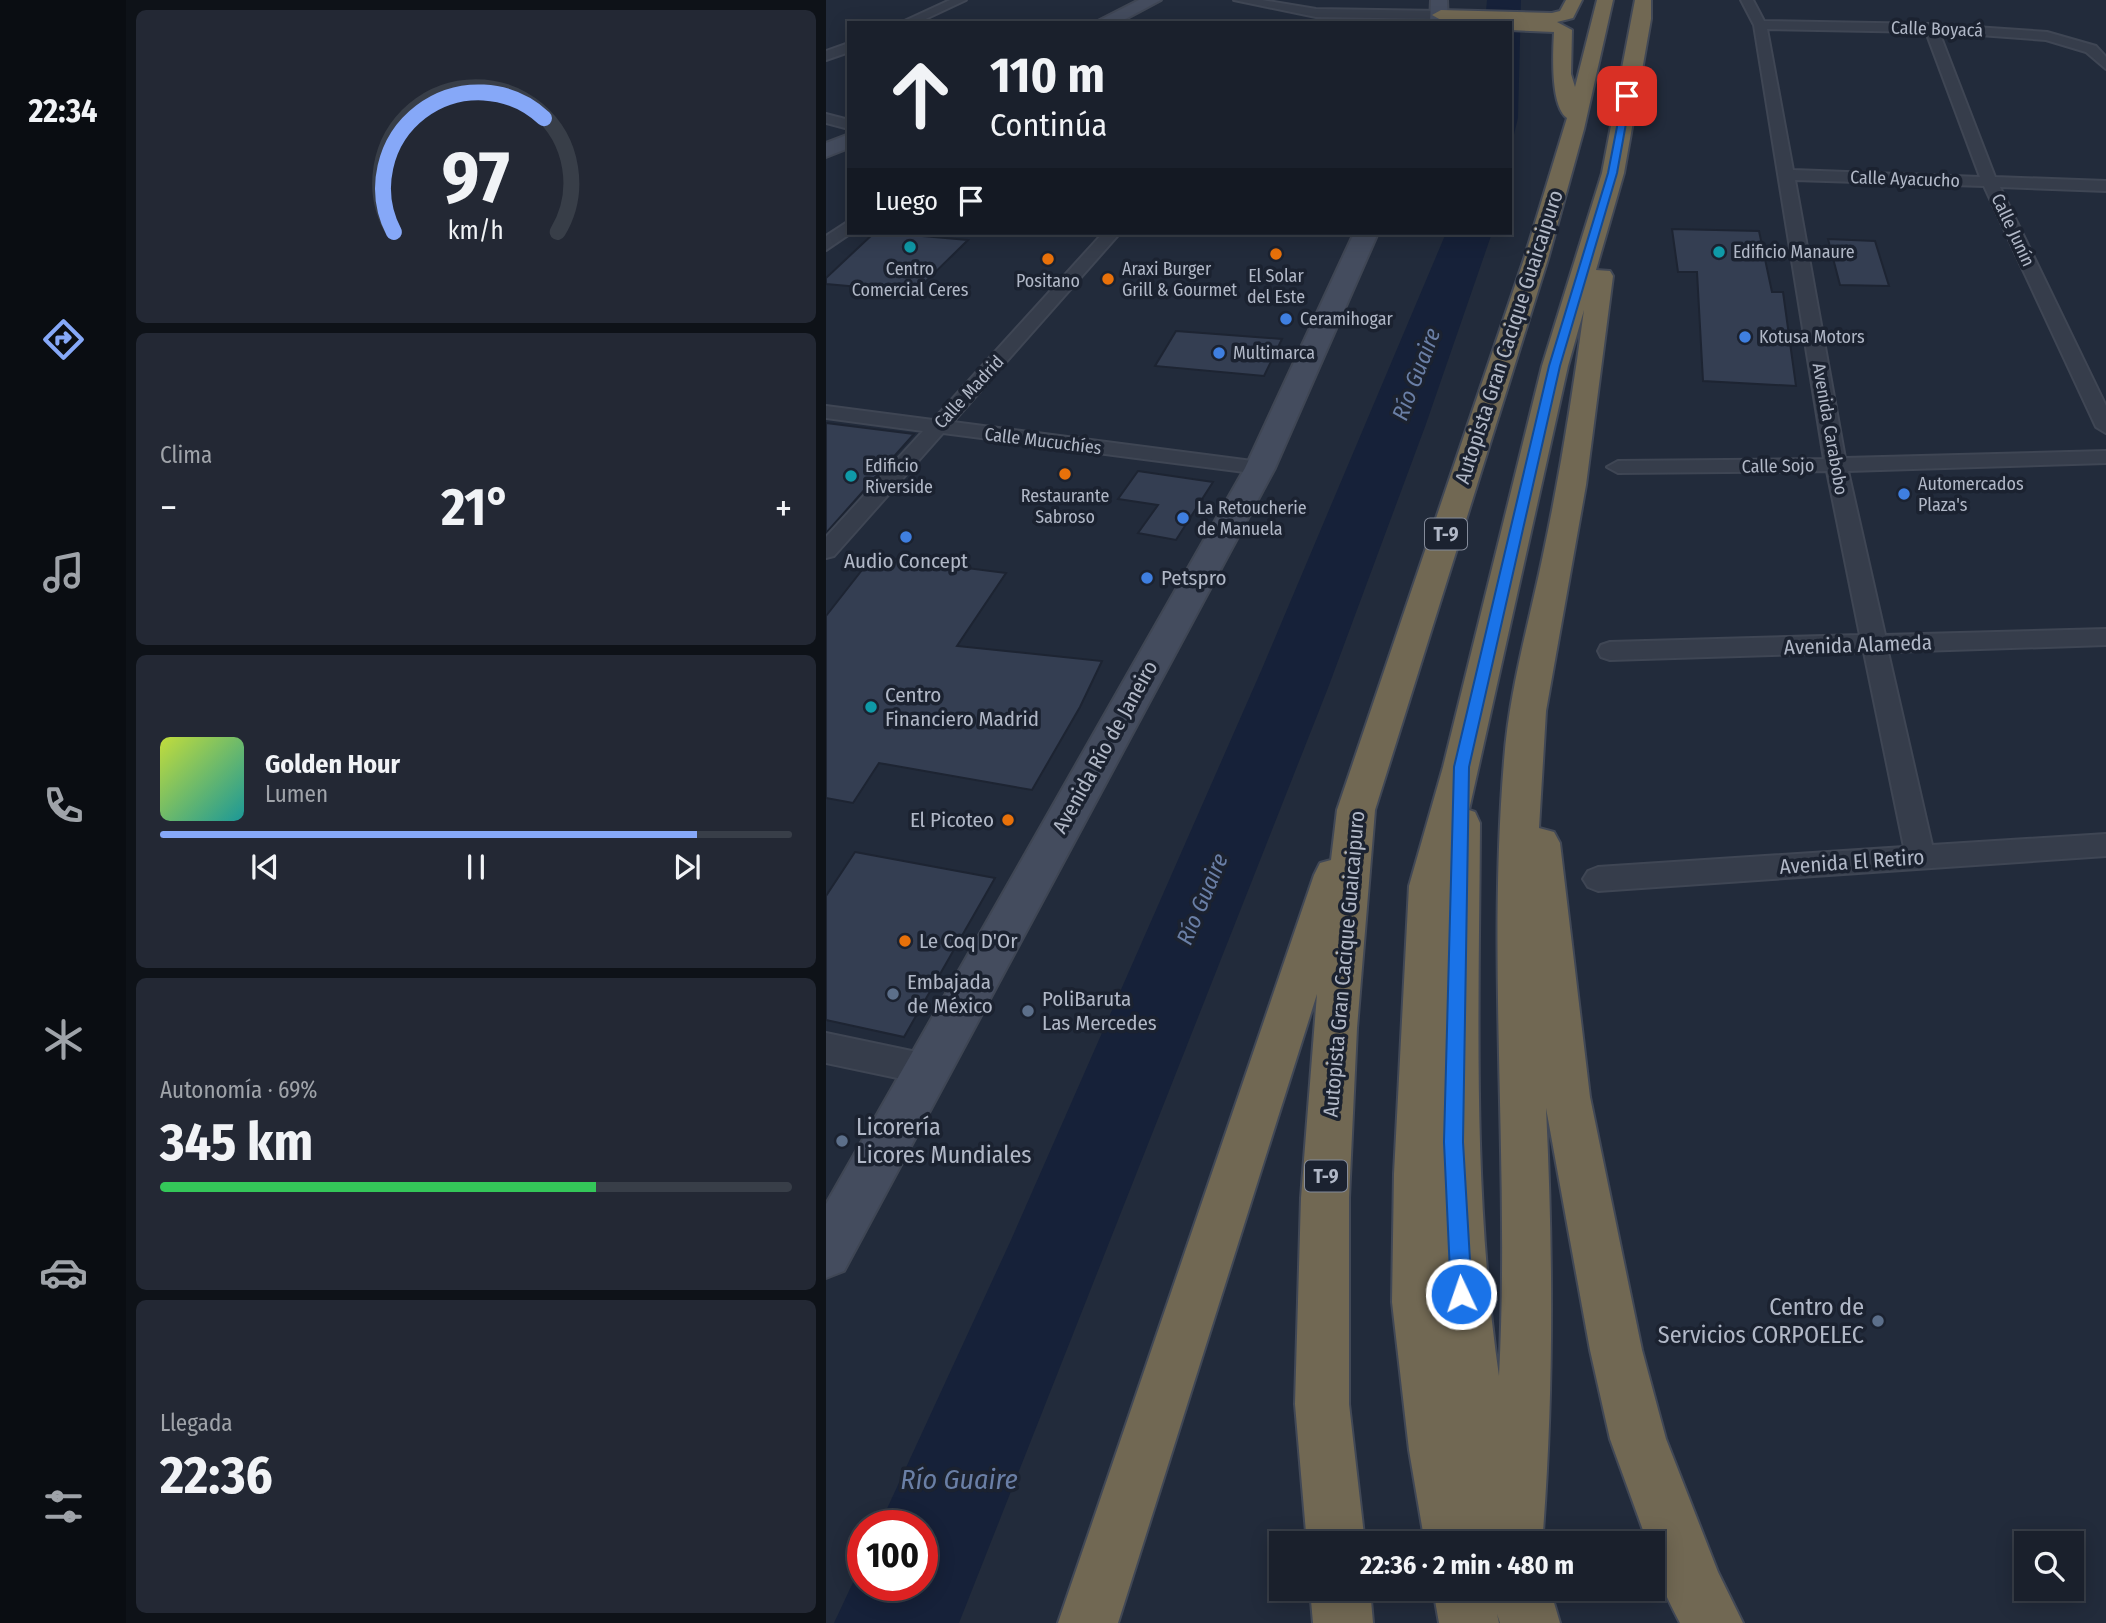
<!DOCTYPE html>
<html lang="es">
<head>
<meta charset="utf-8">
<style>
  body { margin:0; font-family:"Fira Sans Condensed",sans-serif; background:#232834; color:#f1f3f6; height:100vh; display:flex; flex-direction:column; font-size:26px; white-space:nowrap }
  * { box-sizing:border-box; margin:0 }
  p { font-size:23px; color:#9fa3a9 }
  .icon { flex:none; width:38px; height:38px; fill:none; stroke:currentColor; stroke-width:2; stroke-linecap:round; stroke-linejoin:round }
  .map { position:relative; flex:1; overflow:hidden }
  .panel { display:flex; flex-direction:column; gap:10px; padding:10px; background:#0e1218; width:700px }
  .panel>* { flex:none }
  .hud { position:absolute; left:21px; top:21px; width:665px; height:214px; border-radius:0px; box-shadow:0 4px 18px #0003,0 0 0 2px #383e48; background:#1a202c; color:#f1f3f6; overflow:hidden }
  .buttons { position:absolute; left:1188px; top:1531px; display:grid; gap:14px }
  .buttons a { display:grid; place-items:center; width:70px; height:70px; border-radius:0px; background:#1a202c; box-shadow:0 4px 18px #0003,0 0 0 2px #383e48; font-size:35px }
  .speed { position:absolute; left:21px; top:1510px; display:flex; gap:14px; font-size:35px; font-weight:700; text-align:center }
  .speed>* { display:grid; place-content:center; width:91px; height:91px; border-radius:50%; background:#1a202c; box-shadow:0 4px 18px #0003,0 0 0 2px #383e48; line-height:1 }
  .speed .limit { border:10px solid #d22; background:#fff; color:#111 }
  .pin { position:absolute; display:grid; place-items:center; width:60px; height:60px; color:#fff; margin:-30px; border-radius:14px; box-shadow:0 4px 10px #0006 }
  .me { position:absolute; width:77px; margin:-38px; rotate:357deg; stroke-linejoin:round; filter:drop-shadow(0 0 5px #0008) }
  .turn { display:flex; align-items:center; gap:24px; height:147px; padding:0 28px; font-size:32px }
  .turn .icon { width:91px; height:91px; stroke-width:2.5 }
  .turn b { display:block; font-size:49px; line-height:60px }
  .then { display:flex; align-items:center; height:66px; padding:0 28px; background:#0003; gap:14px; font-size:26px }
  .big { font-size:52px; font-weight:700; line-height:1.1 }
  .panel .card { flex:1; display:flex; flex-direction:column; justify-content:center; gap:10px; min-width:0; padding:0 24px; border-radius:10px; background:#232834 }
  .panel .dial { align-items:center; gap:0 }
  .dial svg { height:182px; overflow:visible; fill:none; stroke:#383e48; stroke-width:7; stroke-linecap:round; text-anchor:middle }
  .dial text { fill:#f1f3f6; stroke:none }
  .song { display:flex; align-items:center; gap:21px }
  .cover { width:84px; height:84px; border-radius:10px; background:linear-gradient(135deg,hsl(70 70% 55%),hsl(180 70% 35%)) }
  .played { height:7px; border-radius:4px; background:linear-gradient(90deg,#86a8f8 85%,#383e48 85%) }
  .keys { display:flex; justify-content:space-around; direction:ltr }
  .heat { display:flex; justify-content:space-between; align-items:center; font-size:38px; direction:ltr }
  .charge { height:10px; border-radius:5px; background:linear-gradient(90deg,#34c759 69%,#383e48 0) }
  .trip { position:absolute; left:443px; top:1531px; width:396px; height:70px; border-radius:0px; background:#1a202c; box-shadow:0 4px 18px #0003,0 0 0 2px #383e48; font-weight:700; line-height:70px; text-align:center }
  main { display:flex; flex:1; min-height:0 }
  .menu { display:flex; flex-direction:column; width:126px; justify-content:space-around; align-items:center; background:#0a0d12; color:#9fa3a9 }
  .menu .icon { width:49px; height:49px }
  .menu .active { color:#86a8f8 }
  .menu b { font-size:32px; color:#f1f3f6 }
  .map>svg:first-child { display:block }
</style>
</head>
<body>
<main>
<nav class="menu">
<b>22:34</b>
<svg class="icon active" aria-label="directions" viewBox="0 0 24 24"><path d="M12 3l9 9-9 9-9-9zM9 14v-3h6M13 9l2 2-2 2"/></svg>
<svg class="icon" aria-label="music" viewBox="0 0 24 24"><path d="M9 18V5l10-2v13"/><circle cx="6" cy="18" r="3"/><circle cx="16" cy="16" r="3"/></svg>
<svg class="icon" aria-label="phone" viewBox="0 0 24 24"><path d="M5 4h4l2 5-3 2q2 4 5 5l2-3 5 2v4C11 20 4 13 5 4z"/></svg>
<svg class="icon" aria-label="climate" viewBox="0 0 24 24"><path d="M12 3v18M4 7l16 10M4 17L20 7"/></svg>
<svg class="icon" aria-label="car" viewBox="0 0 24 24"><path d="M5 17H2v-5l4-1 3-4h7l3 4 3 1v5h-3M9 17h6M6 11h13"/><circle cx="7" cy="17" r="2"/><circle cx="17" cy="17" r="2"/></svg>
<svg class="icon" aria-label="filters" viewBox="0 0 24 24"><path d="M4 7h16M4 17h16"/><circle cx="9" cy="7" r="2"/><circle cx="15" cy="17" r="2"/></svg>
</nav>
<section class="panel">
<div class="card dial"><svg viewBox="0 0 100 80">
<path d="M14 69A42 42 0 1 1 86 69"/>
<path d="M14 69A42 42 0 0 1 80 19" stroke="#86a8f8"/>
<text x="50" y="56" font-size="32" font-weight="700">97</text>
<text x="50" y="72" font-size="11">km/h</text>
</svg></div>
<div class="card"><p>Clima</p>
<div class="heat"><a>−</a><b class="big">21°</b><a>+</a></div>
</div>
<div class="card">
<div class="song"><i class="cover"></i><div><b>Golden Hour</b><p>Lumen</p></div></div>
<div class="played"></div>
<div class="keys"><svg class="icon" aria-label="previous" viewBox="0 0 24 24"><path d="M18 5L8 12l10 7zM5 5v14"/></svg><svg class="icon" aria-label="pause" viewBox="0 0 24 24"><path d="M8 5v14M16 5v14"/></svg><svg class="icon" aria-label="next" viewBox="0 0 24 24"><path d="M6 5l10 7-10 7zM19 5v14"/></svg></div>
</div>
<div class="card"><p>Autonomía · 69%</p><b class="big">345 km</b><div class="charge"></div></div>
<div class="card"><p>Llegada</p><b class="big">22:36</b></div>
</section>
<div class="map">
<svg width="1280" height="1623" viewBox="0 0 1280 1623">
  <rect width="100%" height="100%" fill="#222b3b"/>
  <!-- water -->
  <g fill="#162139">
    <polygon points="661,0 695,0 692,118 684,151 684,23 659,23"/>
    <polygon points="620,233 666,233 600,424 502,688 133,1623 8,1623 37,1561 37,1586 96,1586 96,1526 53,1526 185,1240 435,671"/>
  </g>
  <!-- building -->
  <g fill="#343e52" stroke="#1d2432" stroke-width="2">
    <polygon points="846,229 933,231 946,292 957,292 970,386 877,381 871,272 852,272"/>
    <polygon points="48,233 62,233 142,240 89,292 0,284 0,278"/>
    <polygon points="1002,239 1049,241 1063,286 1014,285"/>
    <polygon points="350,331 456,339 438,376 329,366"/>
    <polygon points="0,423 88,434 0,533"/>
    <polygon points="312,471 387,482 350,540 312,533 332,505 292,499"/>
    <polygon points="47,556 180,573 131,646 276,661 254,707 206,790 53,763 27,803 0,798 0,616"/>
    <polygon points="29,852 169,878 78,1037 0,1020 0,896"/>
  </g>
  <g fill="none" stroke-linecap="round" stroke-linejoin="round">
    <!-- street casing -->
    <g stroke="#3f4654" stroke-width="4">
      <g id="street">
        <polygon points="124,0 140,0 91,23 74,23"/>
        <polygon points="408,0 436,0 490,9 615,11 621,15 615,19 490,17"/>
        <path d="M915 0H927L938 21 1105 24 1221 32 1270 46 1280 57V69L1260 52 1220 40 1113 32 1169 177 1280 181V191L1174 187 1280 406V433L1270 427 1158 186 969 180 1019 458 1280 451V463L1022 471 1059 635 1280 629V645L1062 652 1106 845 1280 834V856L772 891 762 887 757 879 762 871 772 867 1078 847 1038 652 784 660 775 657 772 651 775 645 784 642 1034 635 1001 471 792 473 781 467 792 461 998 459 928 25ZM941 29 1100 32 1154 177 967 170Z"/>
        <polygon points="23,43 23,52 0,60 0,51"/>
        <polygon points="0,114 23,120 23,129 0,123"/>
        <polygon points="23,221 25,233 0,250 0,236"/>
        <polygon points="277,233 294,233 127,422 434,462 445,468 442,473 434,474 117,433 8,556 0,558 0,537 97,431 0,418 0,406 107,420"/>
        <polygon points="0,1033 100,1054 112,1058 117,1069 112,1080 100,1084 0,1063"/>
      </g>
    </g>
    <!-- secondary casing -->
    <g stroke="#3f4654" stroke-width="4">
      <g id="secondary">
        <polygon points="313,0 335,0 292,23 268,23"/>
        <polygon points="605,0 621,0 622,23 604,23"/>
        <polygon points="23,134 23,148 0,157 0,143"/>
        <polygon points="528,233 552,233 449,468 18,1271 0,1278 0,1204 419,468"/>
      </g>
    </g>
    <!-- highway casing -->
    <g stroke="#414856" stroke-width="4">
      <g id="highway">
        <path d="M740 0H756L747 18 731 22 746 30 745 74 749 87 771 0H787L758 129 722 259 549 810 531 1028 523 1198V1404L539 1544H481L469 1404 475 1198 491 994 292 1623H232L488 875 494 863 505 860 511 810 698 259 741 118C724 106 727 52 728 32L684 30V23L615 20 606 15 615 10 726 13 734 11Z"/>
        <path d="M809 0H825V19L798 173 770 270 784 271 787 276 760 485 720 711 713 828 728 832 734 843 764 1097 816 1350 840 1439 892 1572 917 1623H854C842 1600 826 1569 826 1544H822L784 1439 764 1350 720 1108C727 1254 728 1398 716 1544H599L583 1450 566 1302 568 1174 583 886 617 767 716 366 776 173ZM758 310C747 392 734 474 717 555 703 623 683 691 678 761 661 966 684 1171 673 1376 646 1192 653 1008 654 823L649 812 643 810 742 366Z"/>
        <polygon points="484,1589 544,1589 547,1623 487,1623"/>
        <polygon points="607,1589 724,1589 734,1623 674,1623 671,1614 673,1623 613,1623"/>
      </g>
    </g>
    <!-- street -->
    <use href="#street" fill="#363d4b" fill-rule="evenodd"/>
    <!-- secondary -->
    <use href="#secondary" fill="#444c5e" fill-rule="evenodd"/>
    <!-- highway -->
    <use href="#highway" fill="#716853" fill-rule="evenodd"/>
  </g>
  <!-- route -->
  <polygon fill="#1a73e8" stroke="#114b97" stroke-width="2" points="801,93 805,96 791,173 734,366 643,767 637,1142 646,1294 643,1302 635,1305 628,1302 625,1294 618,1142 628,767 723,366 782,173 797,96"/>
  <!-- markers -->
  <g fill="#0f9aa8" stroke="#1b2230" stroke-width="2.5">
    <circle cx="84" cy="247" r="7"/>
    <circle cx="893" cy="252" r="7"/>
    <circle cx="25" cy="476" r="7"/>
    <circle cx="45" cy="707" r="7"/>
  </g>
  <g fill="#e8710a" stroke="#1b2230" stroke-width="2.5">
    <circle cx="450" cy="254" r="7"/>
    <circle cx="222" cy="259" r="7"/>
    <circle cx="282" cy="279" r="7"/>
    <circle cx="239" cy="474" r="7"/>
    <circle cx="182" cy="820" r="7"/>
    <circle cx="79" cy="941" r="7"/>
  </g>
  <g fill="#3f7fe0" stroke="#1b2230" stroke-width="2.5">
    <circle cx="460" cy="319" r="7"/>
    <circle cx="919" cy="337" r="7"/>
    <circle cx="393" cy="353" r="7"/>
    <circle cx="1078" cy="494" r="7"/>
    <circle cx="357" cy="518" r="7"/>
    <circle cx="80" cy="537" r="7"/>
    <circle cx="321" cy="578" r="7"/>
  </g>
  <g fill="#5c6f8a" stroke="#1b2230" stroke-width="2.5">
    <circle cx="67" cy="994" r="7"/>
    <circle cx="202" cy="1011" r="7"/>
    <circle cx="16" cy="1141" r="7"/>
    <circle cx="1052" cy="1321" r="7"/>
  </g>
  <g text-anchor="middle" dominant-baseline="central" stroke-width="7" stroke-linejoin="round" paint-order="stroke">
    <!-- far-street labels -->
    <g font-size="18" fill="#b1b8c7" stroke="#1b2230">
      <text transform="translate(1111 29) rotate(2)">Calle Boyacá</text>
      <text transform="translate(1079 179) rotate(2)">Calle Ayacucho</text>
      <text transform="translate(1187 230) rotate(65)">Calle Junín</text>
      <text transform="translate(143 392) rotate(-47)">Calle Madrid</text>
      <text transform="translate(1004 429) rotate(80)">Avenida Carabobo</text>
      <text transform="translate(217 441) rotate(7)">Calle Mucuchíes</text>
      <text transform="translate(952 466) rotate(-1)">Calle Sojo</text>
    </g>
    <!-- far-poi labels -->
    <g font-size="18" fill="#b1b8c7" stroke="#1b2230" text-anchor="start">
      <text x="907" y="252">Edificio Manaure</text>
      <text x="84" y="269" text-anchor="middle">Centro<tspan x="84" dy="21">Comercial Ceres</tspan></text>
      <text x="296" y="269">Araxi Burger<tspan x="296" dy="21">Grill &amp; Gourmet</tspan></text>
      <text x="450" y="276" text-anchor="middle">El Solar<tspan x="450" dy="21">del Este</tspan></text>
      <text x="222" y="281" text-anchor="middle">Positano</text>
      <text x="474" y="319">Ceramihogar</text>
      <text x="933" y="337">Kotusa Motors</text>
      <text x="407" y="353">Multimarca</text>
      <text x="39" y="466">Edificio<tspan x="39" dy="21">Riverside</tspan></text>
      <text x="1092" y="484">Automercados<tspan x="1092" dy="21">Plaza's</tspan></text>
      <text x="239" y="496" text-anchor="middle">Restaurante<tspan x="239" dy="21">Sabroso</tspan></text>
      <text x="371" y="508">La Retoucherie<tspan x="371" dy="21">de Manuela</tspan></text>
    </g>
    <!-- shield labels -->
    <g fill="#1b2230" stroke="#848b9a" stroke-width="2">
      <rect x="599" y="518.5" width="42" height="31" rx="5"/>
      <rect x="479" y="1160.5" width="42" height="31" rx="5"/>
    </g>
    <g font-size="19" font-weight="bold" fill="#b1b8c7">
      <text x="620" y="534">T-9</text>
      <text x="500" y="1176">T-9</text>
    </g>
    <!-- street labels -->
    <g font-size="21" fill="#b1b8c7" stroke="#1b2230">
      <text transform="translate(683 337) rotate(-72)">Autopista Gran Cacique Guaicaipuro</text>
      <text transform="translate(1032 645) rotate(-2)">Avenida Alameda</text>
      <text transform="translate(279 747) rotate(-61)">Avenida Río de Janeiro</text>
      <text transform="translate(1026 862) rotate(-4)">Avenida El Retiro</text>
      <text transform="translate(518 964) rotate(-85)">Autopista Gran Cacique Guaicaipuro</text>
    </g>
    <!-- poi labels -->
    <g font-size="21" fill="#b1b8c7" stroke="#1b2230" text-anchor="start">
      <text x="80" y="561" text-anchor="middle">Audio Concept</text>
      <text x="335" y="578">Petspro</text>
      <text x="59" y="695">Centro<tspan x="59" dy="24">Financiero Madrid</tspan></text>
      <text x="168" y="820" text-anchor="end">El Picoteo</text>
      <text x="93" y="941">Le Coq D'Or</text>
      <text x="81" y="982">Embajada<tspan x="81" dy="24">de México</tspan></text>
      <text x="216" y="999">PoliBaruta<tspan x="216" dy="24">Las Mercedes</tspan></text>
    </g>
    <!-- water labels -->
    <g font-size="23" font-style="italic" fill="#6a7fa6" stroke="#1b2230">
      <text transform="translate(590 374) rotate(-69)">Río Guaire</text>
      <text transform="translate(376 899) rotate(-67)">Río Guaire</text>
    </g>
    <!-- near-poi labels -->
    <g font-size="24" fill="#b1b8c7" stroke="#1b2230" text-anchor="start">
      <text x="30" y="1127">Licorería<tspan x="30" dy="28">Licores Mundiales</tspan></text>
      <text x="1038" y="1307" text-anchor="end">Centro de<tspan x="1038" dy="28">Servicios CORPOELEC</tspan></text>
    </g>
    <!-- near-water labels -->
    <g font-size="28" font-style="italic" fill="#6a7fa6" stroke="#1b2230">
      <text x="133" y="1479">Río Guaire</text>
    </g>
  </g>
</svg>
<div class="buttons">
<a><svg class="icon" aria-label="search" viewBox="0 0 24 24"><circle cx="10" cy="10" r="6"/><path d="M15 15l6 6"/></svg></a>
</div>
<div class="speed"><div class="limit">100</div></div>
<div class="pin" style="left:801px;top:96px;background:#d93025"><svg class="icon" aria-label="arrive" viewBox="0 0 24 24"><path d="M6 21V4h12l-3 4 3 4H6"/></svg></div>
<svg class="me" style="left:635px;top:1294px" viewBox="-20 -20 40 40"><circle r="17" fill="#1a73e8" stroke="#fff" stroke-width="3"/><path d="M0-11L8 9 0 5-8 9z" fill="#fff"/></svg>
<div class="trip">22:36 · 2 min · 480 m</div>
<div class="hud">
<div class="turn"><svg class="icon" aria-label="ahead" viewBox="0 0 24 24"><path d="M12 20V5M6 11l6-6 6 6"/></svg><div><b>110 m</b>Continúa</div></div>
<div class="then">Luego<svg class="icon" aria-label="arrive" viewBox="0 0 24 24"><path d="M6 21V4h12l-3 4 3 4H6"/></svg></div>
</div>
</div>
</main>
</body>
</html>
